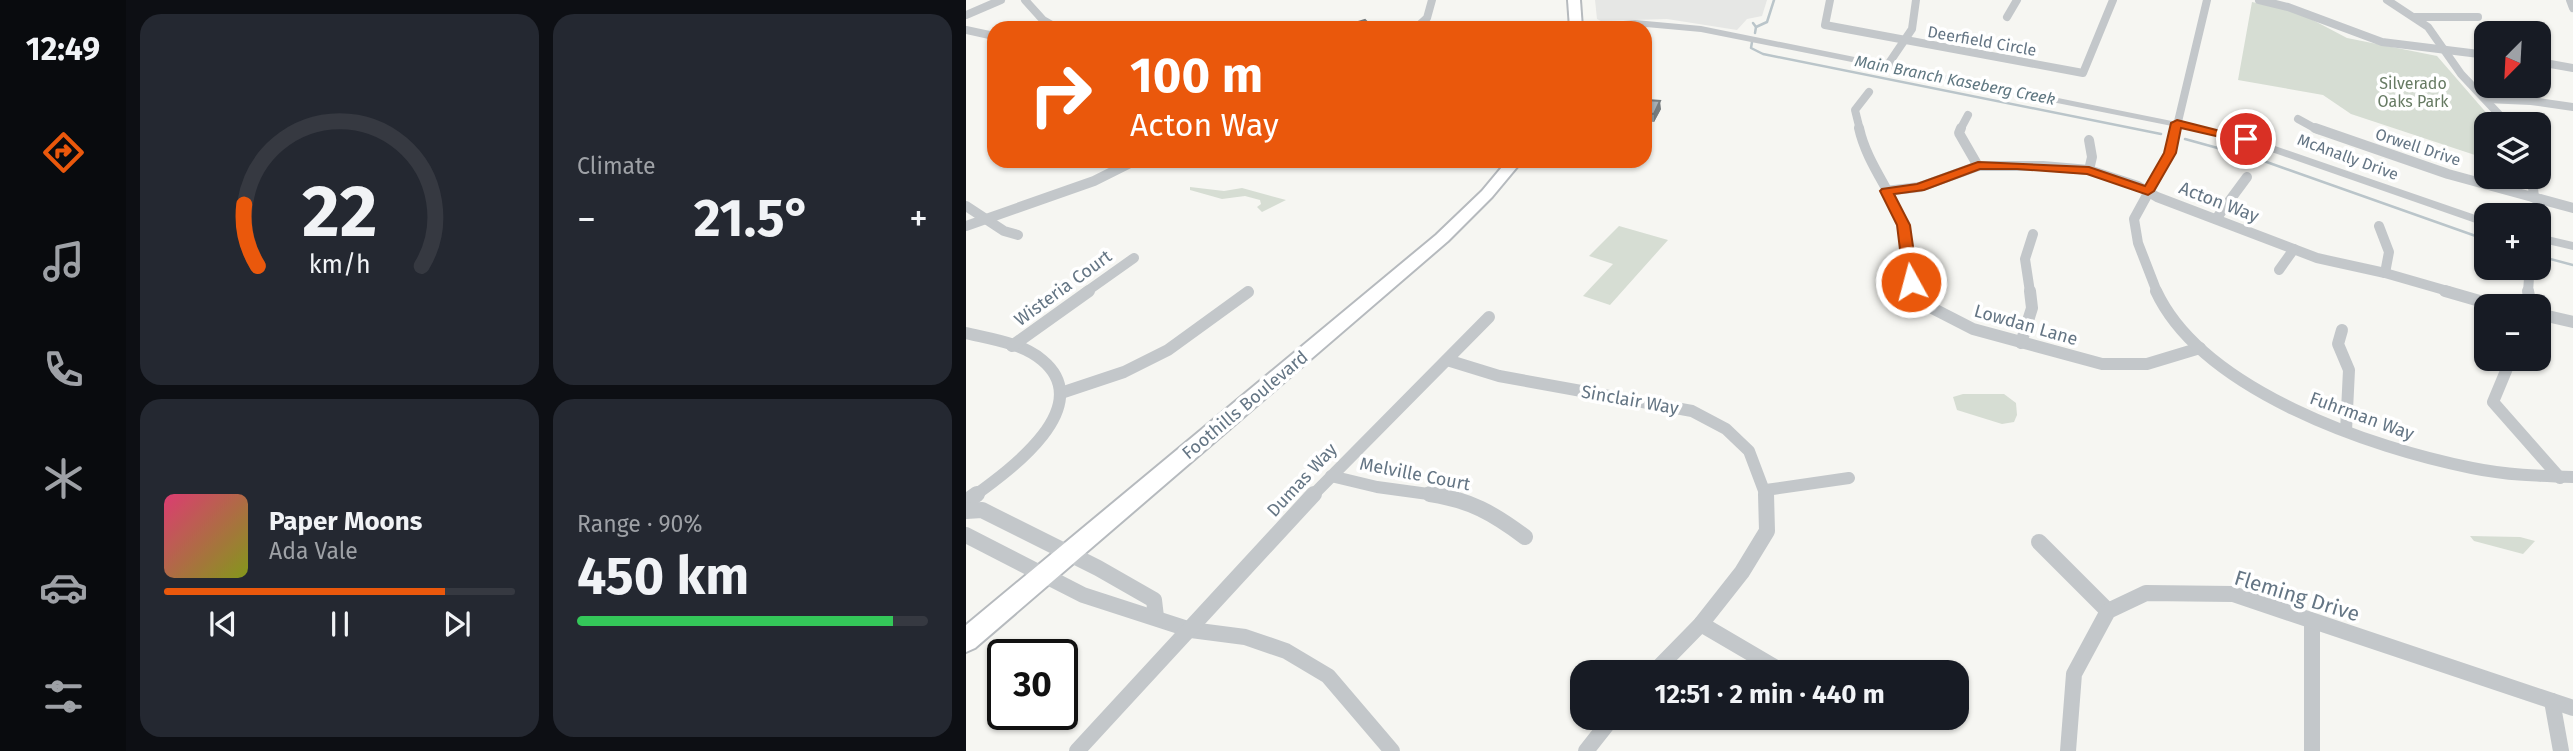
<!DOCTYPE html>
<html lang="en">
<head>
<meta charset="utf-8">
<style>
  body { margin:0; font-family:"Fira Sans",sans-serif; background:#242831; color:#f1f3f6; height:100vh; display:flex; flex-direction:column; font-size:26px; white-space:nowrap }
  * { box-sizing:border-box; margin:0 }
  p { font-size:23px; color:#9ea1a6 }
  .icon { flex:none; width:38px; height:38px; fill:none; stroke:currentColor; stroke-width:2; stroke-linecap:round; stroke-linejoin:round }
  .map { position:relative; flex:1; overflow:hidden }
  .drawer { display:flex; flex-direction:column; gap:14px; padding:14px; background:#0d0f14; width:840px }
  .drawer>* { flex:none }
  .guide { position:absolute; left:21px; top:21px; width:665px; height:147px; border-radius:21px; box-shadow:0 2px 5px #0004; background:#ea580c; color:#fff; overflow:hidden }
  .needle { width:46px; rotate:204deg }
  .tools { position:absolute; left:1508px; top:21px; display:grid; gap:14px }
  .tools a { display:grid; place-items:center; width:77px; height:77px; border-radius:14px; background:#171b24; box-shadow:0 2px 5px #0004; font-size:35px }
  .speed { position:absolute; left:21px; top:639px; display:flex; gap:14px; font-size:35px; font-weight:700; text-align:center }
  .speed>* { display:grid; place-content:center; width:91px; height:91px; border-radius:50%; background:#171b24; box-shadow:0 2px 5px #0004; line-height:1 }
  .speed .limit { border:4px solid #111; border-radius:10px; background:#fff; color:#111 }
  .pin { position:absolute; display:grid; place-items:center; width:60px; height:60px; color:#fff; margin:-30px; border:4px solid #fff; border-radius:50%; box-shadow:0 2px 7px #0007 }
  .me { position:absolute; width:77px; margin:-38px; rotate:353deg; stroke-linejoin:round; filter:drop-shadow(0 0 5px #0008) }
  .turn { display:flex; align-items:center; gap:24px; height:147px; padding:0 28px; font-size:32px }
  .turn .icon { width:91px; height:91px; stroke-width:2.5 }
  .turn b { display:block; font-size:49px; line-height:60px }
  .big { font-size:52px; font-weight:700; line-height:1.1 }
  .drawer .card { flex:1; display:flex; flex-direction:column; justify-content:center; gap:10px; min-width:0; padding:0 24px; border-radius:21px; background:#242831 }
  .drawer .dial { align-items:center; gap:0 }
  .dial svg { height:182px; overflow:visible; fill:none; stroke:#363941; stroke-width:7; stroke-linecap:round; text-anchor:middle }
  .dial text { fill:#f1f3f6; stroke:none }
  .song { display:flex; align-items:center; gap:21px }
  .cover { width:84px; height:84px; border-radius:10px; background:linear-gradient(135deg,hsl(340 70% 55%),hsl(70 70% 35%)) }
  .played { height:7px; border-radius:4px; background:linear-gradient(90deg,#ea580c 80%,#363941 80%) }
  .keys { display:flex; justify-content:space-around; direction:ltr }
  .heat { display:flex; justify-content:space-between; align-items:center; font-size:38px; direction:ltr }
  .charge { height:10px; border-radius:5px; background:linear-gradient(90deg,#34c759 90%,#363941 0) }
  .drawer .tiles { flex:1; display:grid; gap:14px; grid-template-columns:repeat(2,1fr) }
  .trip { position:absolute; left:604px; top:660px; width:399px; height:70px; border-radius:21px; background:#171b24; box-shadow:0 2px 5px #0004; font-weight:700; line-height:70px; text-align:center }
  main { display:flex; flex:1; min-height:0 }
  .dock { display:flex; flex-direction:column; width:126px; justify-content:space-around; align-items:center; background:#090b0e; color:#9ea1a6 }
  .dock .icon { width:49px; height:49px }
  .dock .selected { color:#ea580c }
  .dock b { font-size:32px; color:#f1f3f6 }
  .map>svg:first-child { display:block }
</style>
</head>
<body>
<main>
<nav class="dock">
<b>12:49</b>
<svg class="icon selected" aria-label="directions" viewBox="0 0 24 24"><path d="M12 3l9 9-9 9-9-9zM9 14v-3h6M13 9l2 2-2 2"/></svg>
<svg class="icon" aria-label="music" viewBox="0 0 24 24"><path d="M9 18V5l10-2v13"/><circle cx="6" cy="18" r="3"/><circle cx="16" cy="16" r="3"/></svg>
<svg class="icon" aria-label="phone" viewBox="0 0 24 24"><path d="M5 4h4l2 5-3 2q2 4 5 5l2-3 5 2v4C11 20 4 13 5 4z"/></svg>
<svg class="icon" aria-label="climate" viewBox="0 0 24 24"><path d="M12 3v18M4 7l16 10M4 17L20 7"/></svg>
<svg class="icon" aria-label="car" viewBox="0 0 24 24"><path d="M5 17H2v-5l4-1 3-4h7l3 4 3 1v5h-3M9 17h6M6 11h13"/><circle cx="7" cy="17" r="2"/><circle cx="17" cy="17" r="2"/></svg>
<svg class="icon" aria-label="filters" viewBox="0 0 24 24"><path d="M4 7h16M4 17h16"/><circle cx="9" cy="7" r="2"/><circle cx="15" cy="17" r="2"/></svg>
</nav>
<section class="drawer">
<div class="tiles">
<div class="card dial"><svg viewBox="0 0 100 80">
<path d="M14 69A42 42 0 1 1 86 69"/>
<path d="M14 69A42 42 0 0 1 8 42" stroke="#ea580c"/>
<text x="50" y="56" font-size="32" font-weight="700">22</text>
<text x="50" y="72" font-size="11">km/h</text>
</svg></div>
<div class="card"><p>Climate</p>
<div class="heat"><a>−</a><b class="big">21.5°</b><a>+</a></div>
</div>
<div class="card">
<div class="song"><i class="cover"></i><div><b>Paper Moons</b><p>Ada Vale</p></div></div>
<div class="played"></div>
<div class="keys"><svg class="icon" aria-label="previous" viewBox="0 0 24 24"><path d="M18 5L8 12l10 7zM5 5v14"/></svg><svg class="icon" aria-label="pause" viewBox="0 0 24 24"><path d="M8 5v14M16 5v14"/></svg><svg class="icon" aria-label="next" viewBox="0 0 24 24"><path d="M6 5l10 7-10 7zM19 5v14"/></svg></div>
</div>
<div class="card"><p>Range · 90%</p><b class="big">450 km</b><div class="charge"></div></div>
</div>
</section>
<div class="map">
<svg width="1607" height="751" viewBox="0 0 1607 751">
  <rect width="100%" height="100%" fill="#f6f6f2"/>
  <!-- built -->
  <polygon fill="#e6e7e5" points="629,0 801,0 796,16 781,19 771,30 701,19 635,21 631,19"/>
  <!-- green -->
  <g fill="#d6ddd3">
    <polygon points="1286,2 1318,9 1343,18 1381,38 1471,56 1530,124 1521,124 1521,159 1385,114 1357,95 1272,80"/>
    <polygon points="224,187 258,191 276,188 320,200 296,212 291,207 295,204 294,200 279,196 256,199 224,190"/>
    <polygon points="653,226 702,240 644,305 617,296 647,264 623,256"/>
    <polygon points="997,394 1038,394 1050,403 1051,415 1048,422 1036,424 991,410 987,397"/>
    <polygon points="1504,536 1554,537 1569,541 1557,554 1508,541"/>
  </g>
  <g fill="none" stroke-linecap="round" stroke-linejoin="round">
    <!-- stream -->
    <g stroke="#bac5ca" stroke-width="2.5">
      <polyline points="787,23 790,27 789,33"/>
      <polyline points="790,27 801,22 808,0"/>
      <polyline points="786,42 785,48 797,54 1195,134"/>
      <polyline points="1219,139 1295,160 1521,240"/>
      <polyline points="1573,256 1607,265"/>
    </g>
    <!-- primary casing -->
    <g stroke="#b6babe" stroke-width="4">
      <g id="primary">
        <polygon points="602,0 614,0 616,28 604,28"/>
        <polygon points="541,161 556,161 526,197 482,241 9,648 0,652 0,625 470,235 516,191"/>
      </g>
    </g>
    <!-- minor-far3 -->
    <g stroke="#c3c7ca" stroke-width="8">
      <polyline points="59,0 77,20 91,28"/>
      <polyline points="864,0 859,25 1117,73 1147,0"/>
      <polyline points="1293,0 1322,7 1416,42 1521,55"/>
      <polyline points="1421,0 1462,27 1495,74 1542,124"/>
      <polyline points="1604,0 1607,8"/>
      <polyline points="0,15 35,0"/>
      <polyline points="1041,17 1051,0"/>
      <polyline points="1449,17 1512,17"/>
      <polyline points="452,27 485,28"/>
      <polyline points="450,28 461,18 466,0"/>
      <polyline points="569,28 610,28"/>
      <polyline points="0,30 28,36"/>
      <polyline points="1573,62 1607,68"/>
      <polyline points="921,66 946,29 950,0"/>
      <polyline points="1520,99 1565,101 1607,107"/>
      <polyline points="1332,119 1352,130"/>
      <polyline points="894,130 889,110 903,92"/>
      <polyline points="994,130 1002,115"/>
      <polyline points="1210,130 1241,0"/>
    </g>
    <!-- minor-far2 -->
    <g stroke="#c3c7ca" stroke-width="10">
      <path d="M893 128C901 164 925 190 937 224 946 247 937 273 954 292"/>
      <polyline points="995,128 993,133 1012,166"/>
      <polyline points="1349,128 1482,174 1607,208"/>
      <polyline points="1123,140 1126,157 1123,170"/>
      <polyline points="1566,177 1568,198"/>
      <polyline points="920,191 954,187 1012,166 1077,166 1123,170 1172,186 1191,197 1351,258 1419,273 1485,292"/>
      <polyline points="0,206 38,231 52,235"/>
      <polyline points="1250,219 1281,177"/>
      <polyline points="0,226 128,181 168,161"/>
      <polyline points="1413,226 1423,252 1419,273"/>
      <polyline points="1313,270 1328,249"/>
      <polyline points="120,292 168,258"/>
      <polyline points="1064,292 1059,259 1067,234"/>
      <polyline points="1191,292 1172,243 1168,219 1204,153 1210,128"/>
      <polyline points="1562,292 1563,278"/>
    </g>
    <!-- minor-far1 -->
    <g stroke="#c3c7ca" stroke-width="12">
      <polyline points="952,291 968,309 1007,329 1136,364 1181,364 1234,348"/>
      <path d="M1190 291C1236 390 1405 448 1506 468 1540 475 1573 476 1607 477"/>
      <polyline points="1479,291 1531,306"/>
      <polyline points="1562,291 1565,306"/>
      <polyline points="1573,314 1607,322"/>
      <polyline points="1376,330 1372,344 1383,370 1380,431"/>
      <path d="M0 333C25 339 56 343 76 360 132 406 44 470 8 496"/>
      <polyline points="1055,343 1066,308 1064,291"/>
      <polyline points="46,346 123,291"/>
      <polyline points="481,360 533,376 726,411 760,429 783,451 800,496"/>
      <polyline points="1542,366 1527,402 1594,478"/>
      <polyline points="95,393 158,372 202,350 282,292"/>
      <polyline points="365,476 411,487 477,496"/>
      <polyline points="800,490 883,478"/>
      <polyline points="346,496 523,317"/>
    </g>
    <!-- minor -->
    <g stroke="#c3c7ca" stroke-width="16">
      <path d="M464 494C504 500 527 513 559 537"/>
      <polyline points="0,502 11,494"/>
      <polyline points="0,511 16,510 132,568 188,600 190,617"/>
      <polyline points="0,535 117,595 225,630 279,637 320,651 362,676 426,751"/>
      <polyline points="1073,542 1142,611"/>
      <polyline points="1346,622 1346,751"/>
      <polyline points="735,624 817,672"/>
      <polyline points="688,672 735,624 776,572 801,531 800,494"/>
      <polyline points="1586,701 1595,751"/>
      <polyline points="111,751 348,494"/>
      <polyline points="620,751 646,718"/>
      <polyline points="1102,751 1108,674 1142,611 1180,593 1267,594 1607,708"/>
    </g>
    <!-- tertiary -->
    <g fill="#c3c7ca" fill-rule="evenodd">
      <polygon points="669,20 735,26 1280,136 1521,219 1521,227 1277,142 1226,130 735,32 669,26 605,28 610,25"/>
      <polygon points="1573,234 1607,242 1607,250 1573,242"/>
    </g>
    <!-- primary -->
    <use href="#primary" fill="#fff" fill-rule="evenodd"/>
  </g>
  <!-- wall -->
  <polygon fill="#91989d" points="679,103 695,109 688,122 679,121"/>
  <!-- shaded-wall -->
  <polygon fill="#767c7f" points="694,101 695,109 688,122 688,114"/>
  <!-- building -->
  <g fill="#a9b1b6" stroke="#767c7f" stroke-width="2">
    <polygon points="399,20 407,28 391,28 386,24"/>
    <polygon points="681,100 694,101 688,114 679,113 679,103"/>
  </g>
  <!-- route -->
  <polygon fill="#ea580c" stroke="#983908" stroke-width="2" points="1211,120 1286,139 1280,143 1215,128 1210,153 1188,191 1182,195 1121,174 1051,169 1014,169 958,190 928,194 944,225 952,282 945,287 938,282 931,225 914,191 916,189 951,184 1012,162 1123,167 1179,186 1198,153 1205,123"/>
  <g text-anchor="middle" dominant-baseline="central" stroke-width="7" stroke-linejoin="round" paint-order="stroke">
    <!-- far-street labels -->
    <g font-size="16" fill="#647584" stroke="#fff">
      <text transform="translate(1016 41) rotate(10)">Deerfield Circle</text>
      <text transform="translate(1452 147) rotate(18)">Orwell Drive</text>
      <text transform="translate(1382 157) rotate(20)">McAnally Drive</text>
    </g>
    <!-- far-water labels -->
    <g font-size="16" font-style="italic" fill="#5f7781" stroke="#fff">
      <text transform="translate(989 80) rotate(11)">Main Branch Kaseberg Creek</text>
    </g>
    <!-- far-park labels -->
    <g font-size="16" fill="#677b63" stroke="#fff">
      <text x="1447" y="83">Silverado<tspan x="1447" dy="18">Oaks Park</tspan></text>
    </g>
    <!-- street labels -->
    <g font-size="18" fill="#647584" stroke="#fff">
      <text transform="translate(1253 202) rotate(21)">Acton Way</text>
      <text transform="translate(97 288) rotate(-36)">Wisteria Court</text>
      <text transform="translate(1060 325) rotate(16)">Lowdan Lane</text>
      <text transform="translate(664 400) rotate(10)">Sinclair Way</text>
      <text transform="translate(279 405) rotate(-40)">Foothills Boulevard</text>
      <text transform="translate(1396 416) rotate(20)">Fuhrman Way</text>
      <text transform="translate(449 474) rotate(11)">Melville Court</text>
      <text transform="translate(336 480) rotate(-47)">Dumas Way</text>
    </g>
    <!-- near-street labels -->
    <g font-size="21" fill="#647584" stroke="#fff">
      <text transform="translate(1331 596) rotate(17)">Fleming Drive</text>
    </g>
  </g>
</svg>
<div class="tools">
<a><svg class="needle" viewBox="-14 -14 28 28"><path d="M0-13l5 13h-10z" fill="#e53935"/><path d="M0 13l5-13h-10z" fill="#9ea1a6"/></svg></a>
<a><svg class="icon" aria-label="layers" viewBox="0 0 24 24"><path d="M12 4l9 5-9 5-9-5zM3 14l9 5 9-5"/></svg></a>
<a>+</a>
<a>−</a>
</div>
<div class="speed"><div class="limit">30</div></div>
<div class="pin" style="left:1280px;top:139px;background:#d93025"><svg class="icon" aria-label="arrive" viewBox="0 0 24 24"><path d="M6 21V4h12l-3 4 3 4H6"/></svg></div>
<svg class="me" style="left:945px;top:282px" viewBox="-20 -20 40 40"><circle r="17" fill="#ea580c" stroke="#fff" stroke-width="3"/><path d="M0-11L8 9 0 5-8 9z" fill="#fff"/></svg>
<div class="trip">12:51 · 2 min · 440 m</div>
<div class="guide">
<div class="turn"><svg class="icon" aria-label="right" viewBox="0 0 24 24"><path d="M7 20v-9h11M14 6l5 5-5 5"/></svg><div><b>100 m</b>Acton Way</div></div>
</div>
</div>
</main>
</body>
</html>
